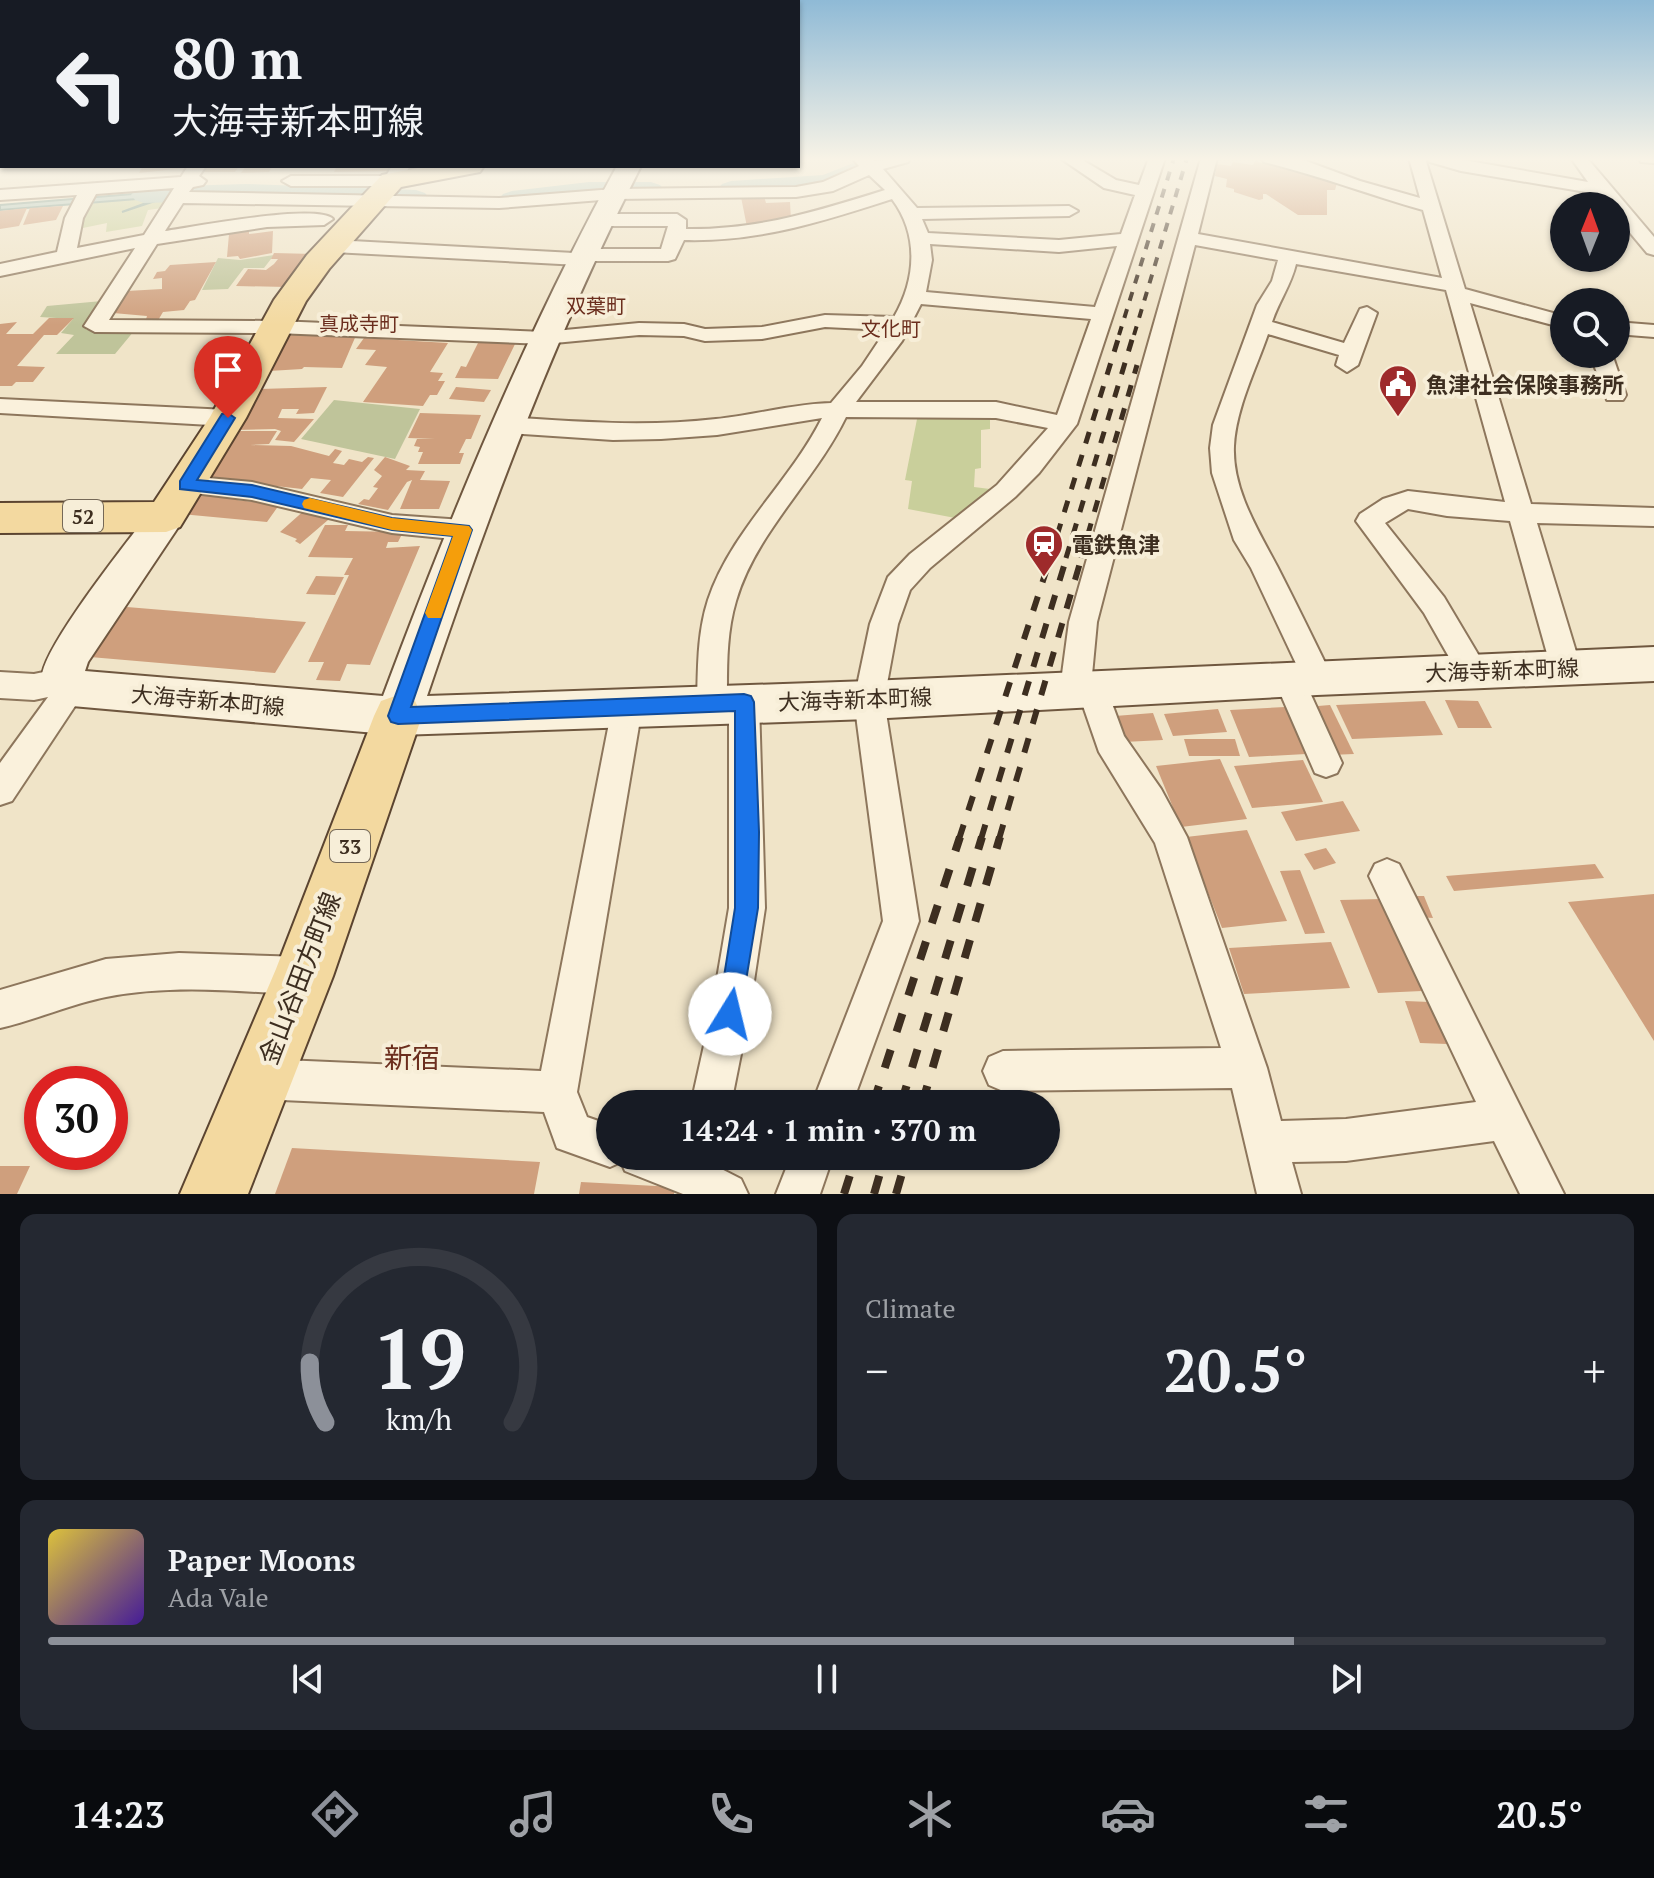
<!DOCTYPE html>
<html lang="en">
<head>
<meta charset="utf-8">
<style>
  body { margin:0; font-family:"PT Serif","Noto Sans JP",serif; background:#242831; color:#f1f3f6; height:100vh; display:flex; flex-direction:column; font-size:30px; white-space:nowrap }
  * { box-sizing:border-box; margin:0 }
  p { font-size:26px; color:#9ea1a6 }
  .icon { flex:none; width:44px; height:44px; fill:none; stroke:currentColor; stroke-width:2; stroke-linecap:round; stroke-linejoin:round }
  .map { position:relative; height:1194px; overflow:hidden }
  .details { display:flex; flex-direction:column; gap:20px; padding:20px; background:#0d0f14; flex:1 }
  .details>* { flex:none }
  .banner { position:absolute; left:0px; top:0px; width:800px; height:168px; box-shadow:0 2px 6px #0004; background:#171b24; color:#f1f3f6; overflow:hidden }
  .needle { width:52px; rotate:1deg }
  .fabs { position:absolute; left:1550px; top:192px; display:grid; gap:16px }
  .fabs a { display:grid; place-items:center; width:80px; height:80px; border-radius:50%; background:#171b24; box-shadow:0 2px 6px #0004; font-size:40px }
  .speed { position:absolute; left:24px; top:1066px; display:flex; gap:16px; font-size:40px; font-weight:700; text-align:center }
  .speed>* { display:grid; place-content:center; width:104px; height:104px; border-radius:50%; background:#171b24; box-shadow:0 2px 6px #0004; line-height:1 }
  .speed .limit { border:12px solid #d22; background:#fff; color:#111 }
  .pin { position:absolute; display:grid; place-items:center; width:68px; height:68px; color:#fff; margin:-82px -34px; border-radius:50% 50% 50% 0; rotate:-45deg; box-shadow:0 0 8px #0007 }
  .pin .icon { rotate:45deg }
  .me { position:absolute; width:88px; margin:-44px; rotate:9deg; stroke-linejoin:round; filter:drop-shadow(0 0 6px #0008) }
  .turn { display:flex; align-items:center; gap:28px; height:168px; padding:0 40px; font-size:36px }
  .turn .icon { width:104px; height:104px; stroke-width:2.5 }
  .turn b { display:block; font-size:56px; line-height:68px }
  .big { font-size:60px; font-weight:700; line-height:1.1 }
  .details .widget { flex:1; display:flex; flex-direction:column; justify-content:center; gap:12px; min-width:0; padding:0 28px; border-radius:16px; background:#242831 }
  .details .dial { align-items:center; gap:0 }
  .dial svg { height:208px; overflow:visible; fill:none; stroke:#363941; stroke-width:7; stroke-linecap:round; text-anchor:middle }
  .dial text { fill:#f1f3f6; stroke:none }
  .song { display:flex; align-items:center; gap:24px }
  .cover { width:96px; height:96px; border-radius:12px; background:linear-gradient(135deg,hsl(50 70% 55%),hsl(260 70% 35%)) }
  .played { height:8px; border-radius:4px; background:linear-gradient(90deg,#8c9099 80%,#363941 80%) }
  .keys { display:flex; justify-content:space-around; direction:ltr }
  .heat { display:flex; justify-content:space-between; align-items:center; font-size:44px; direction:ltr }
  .details .tiles { flex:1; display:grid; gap:20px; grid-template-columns:1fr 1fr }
  .widget:last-child { grid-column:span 2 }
  .trip { position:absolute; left:596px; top:1090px; width:464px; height:80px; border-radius:40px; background:#171b24; box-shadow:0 2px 6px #0004; font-weight:700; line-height:80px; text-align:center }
  .dock { display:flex; height:128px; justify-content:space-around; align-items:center; background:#090b0e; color:#9ea1a6 }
  .dock .icon { width:56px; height:56px }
  .dock .current { color:#8c9099 }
  .dock b { font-size:36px; color:#f1f3f6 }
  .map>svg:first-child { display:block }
</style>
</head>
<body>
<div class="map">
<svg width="1654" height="1194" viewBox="0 0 1654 1194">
  <rect width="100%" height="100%" fill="#f0e4c8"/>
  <!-- green -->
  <g fill="#c9cf9b">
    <polygon points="167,195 162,208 148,210 142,226 106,232 107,223 78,229 87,204"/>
    <polygon points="919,409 990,410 990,429 981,430 981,468 975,469 974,487 1006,491 971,521 908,509 912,481 905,480"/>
  </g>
  <!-- cemetery -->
  <g fill="#bfc49a">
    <polygon points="274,255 264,268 244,268 228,289 202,290 218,258 240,260"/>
    <polygon points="102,301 86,330 134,331 115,354 56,354 74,335 61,333 73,319 40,317 47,306"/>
    <polygon points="334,400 420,409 395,459 301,439"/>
  </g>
  <!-- water -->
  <polygon fill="#a9c4bc" stroke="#6f938a" stroke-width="2" points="169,191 205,191 173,195 122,212 162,197 0,210 0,205"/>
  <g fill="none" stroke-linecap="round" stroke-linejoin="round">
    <!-- river -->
    <g fill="#a9c4bc" fill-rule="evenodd">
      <polygon points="866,158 898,158 895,163 829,190 731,197 722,194 718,189 722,184 731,181 823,175"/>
      <polygon points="589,182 651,182 660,185 664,190 660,195 651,198 589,198 512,207 503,204 499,199 503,194 512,191"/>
      <polygon points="246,184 416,190 425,193 429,198 425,203 416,206 246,200 144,203 135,200 131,195 135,190 144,187"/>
    </g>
  </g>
  <!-- building -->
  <g fill="#cf9f7d">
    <polygon points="1255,161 1337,183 1335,190 1327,190 1327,215 1298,215 1266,194 1263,194 1263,199 1259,200 1234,192 1234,189 1226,187 1227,179 1215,176 1217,164 1231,166 1233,162 1253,165"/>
    <polygon points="143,166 185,166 185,168 139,173"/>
    <polygon points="204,166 239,166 235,172 200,172"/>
    <polygon points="246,166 273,166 269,172 241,173"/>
    <polygon points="337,166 393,166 391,171 334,172"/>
    <polygon points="764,196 766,203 790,202 791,220 747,227 741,197"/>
    <polygon points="63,206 56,220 23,225 30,208"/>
    <polygon points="27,208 19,226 0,229 0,211"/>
    <polygon points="249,230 249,234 273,231 272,253 240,259 238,256 227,257 229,234"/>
    <polygon points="274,253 314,254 287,287 236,286 248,269 266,270 274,264 278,259 271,259"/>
    <polygon points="216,262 195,300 190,301 184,310 163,312 157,322 145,323 147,316 113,313 127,291 162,289 162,278 153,279 157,272 165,271 170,265"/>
    <polygon points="49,318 74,318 57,335 44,335 17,366 45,367 33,382 16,382 12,386 0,386 0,324 17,322 6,334 33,334"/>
    <polygon points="292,330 357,333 342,368 304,367 302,369 269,371"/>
    <polygon points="364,338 448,343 430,372 443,373 438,381 445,381 437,395 430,395 423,406 363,402 387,367 365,365 376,350 356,349"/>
    <polygon points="479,341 516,342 498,379 455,378 461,366 466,367"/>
    <polygon points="327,387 314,413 296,414 299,409 282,409 278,418 314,419 294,442 275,440 281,431 275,429 235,430 260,389"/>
    <polygon points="456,387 491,390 484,402 449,399"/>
    <polygon points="420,413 481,415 471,439 466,439 459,453 464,453 460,464 418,464 423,452 418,452 420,447 414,446 417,439 435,439 408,438"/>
    <polygon points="232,431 277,431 269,444 250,445 291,446 329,456 335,449 342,451 333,463 344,465 349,459 362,462 368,457 374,458 343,497 320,493 331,480 311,478 302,489 206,478"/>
    <polygon points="385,457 410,466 406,470 425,471 420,480 450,481 439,509 400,509 412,480 407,482 388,510 358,504 364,499 369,500 378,488 373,487 382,476 374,470"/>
    <polygon points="200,490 239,498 237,500 279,505 267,522 181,514"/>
    <polygon points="307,508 335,514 300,544 295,541 297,539 280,532"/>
    <polygon points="325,525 348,525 345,531 403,532 398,542 388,542 386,548 420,546 370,665 347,664 340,681 316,680 324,662 308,662 349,575 344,575 353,558 308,557"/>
    <polygon points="316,576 344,577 335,595 306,594"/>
    <polygon points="127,607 306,622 275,673 90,657"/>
    <polygon points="1445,700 1478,701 1492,728 1458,728"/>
    <polygon points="1425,701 1443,735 1352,739 1336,705"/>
    <polygon points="1330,705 1354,754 1330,755 1306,707"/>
    <polygon points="1285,707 1306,754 1249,757 1230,710"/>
    <polygon points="1218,709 1227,732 1173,736 1164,714"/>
    <polygon points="1153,713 1163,740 1124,742 1115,716"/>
    <polygon points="1184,739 1235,739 1240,756 1189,756"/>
    <polygon points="1220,759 1247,819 1181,827 1156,766"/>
    <polygon points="1303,760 1323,802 1252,808 1234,766"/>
    <polygon points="1343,801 1360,831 1296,841 1281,812"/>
    <polygon points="1247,830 1287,921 1222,928 1186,837"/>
    <polygon points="1326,848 1336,863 1314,870 1304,854"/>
    <polygon points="1595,864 1604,878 1454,891 1446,876"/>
    <polygon points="1300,870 1325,933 1305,934 1280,871"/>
    <polygon points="1654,894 1654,1041 1568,902"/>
    <polygon points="1409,896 1424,896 1433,918 1417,917"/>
    <polygon points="1382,899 1422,991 1378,993 1340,900"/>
    <polygon points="1331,942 1350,988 1244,994 1229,948"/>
    <polygon points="1405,1001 1430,1002 1447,1044 1420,1043"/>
    <polygon points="292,1148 540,1162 534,1194 275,1194"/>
    <polygon points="0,1166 30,1166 17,1194 0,1194"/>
    <polygon points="581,1182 675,1187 674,1194 579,1194"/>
  </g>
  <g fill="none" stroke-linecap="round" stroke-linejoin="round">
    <!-- street casing -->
    <g stroke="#8d765c" stroke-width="4">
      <g id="street">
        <path d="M852 158H870L874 161 910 158 908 162 883 169 917 208 1069 206 1078 211 1069 216 922 219 928 233 1059 240 1121 234 1135 195 1104 188 1060 158H1079L1116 180 1139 185 1149 158H1165L1077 424 1039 473 1015 497 930 568 910 590 898 624 884 700 919 921 852 1104H812L883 921 854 700 870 624 888 577 910 554 997 485 1048 428 996 418 846 417C815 481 756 532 736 601 726 634 727 670 727 704L723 713 712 717 701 713 697 704C698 669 697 634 708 600 731 531 790 482 822 418L717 435 661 439 613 440 507 433 499 430 495 425 499 420 507 417C577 422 646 427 716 419 755 415 792 404 831 403L862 366 886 330 825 327 762 339 705 341 684 336 639 335 544 344 276 333 95 332 84 326 135 248 0 276V264L57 252 65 218 77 195 0 200V190L181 177 188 166H206L199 176 206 181 203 185 193 187 189 192 499 198 614 189 796 187 823 182 859 166ZM869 175 885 190C818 211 758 230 686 229V220L677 214H600L591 220 600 226H668L661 249H582L574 253 333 240 323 246 333 252 579 265 587 261H668L675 259 684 240C760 242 820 222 892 199 919 235 916 279 894 317L825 315 762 327 705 329 684 324 639 323 544 332 276 321 109 320 157 244 267 227 324 225 333 219C317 203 192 227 165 231L183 203 499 208 614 199 796 197 833 191ZM174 188 144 235 77 248 83 218 96 194ZM930 244 1059 252 1117 246 1095 307 926 292 932 260ZM921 304 1091 319 1057 415 996 402H856L902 341Z"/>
        <path d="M1201 158H1217L1198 234 1442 278 1423 210C1370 195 1317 175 1264 162L1262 158H1298L1360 181 1420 198 1409 158H1425L1465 289 1564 316V328L1470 303 1531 504 1654 508V526L1537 523 1581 668 1577 677 1566 680 1555 677 1551 668 1510 521 1447 516 1408 509 1385 523 1444 597 1488 671 1484 680 1473 683 1462 680 1424 613 1356 521 1360 514 1383 499 1408 491 1505 502 1446 290 1296 264C1291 285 1279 301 1272 322L1344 343 1360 309 1367 307 1377 313 1358 365 1347 372 1336 365 1339 355 1268 334C1256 369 1236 408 1234 446 1232 489 1258 530 1277 566 1296 603 1314 640 1332 677L1328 686 1317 690 1307 686 1342 763 1337 773 1326 777 1315 773 1274 679 1278 670 1289 666 1299 670 1251 568 1234 540 1212 473 1210 448 1213 425 1257 305 1272 281 1278 260 1195 245 1097 622 1092 675 1103 679 1124 736 1161 789 1187 837 1267 1068 1281 1121 1346 1119 1476 1102 1369 876 1375 864 1387 859 1399 864 1564 1194H1520L1494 1141 1346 1161 1292 1162 1301 1194H1257L1232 1088 1003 1091 989 1085 983 1071 989 1057 1003 1051 1221 1048 1155 843 1099 752 1081 700 1075 702 1064 698 1060 689 1069 622Z"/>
        <polygon points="1428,158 1452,158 1588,182 1571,158 1587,158 1654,237 1654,255 1647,253 1616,216 1616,206 1608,206 1598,194 1461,171 1430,162"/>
        <polygon points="1639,158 1654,158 1654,163 1641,162"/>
        <polygon points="392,166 410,166 398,185 392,186 291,186 282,181 291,176 386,176"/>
        <polygon points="1616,322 1654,325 1654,337 1616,334"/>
        <polygon points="1590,354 1612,354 1626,395 1623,400 1607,400"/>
        <polygon points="0,399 228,410 236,413 240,418 236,423 228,426 0,413"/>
        <polygon points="186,476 252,482 392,515 463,520 472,523 476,530 472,537 463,540 392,533 252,500 177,491 173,485 177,479"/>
        <polygon points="63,668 83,679 87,688 12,801 0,805 0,763 48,697 34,700 0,698 0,672 34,674"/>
        <polygon points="744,689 755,693 759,702 765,908 749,1014 731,1104 691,1104 711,1014 729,908 729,702 733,693"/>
        <polygon points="627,695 638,699 642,708 577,1092 587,1117 610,1125 610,1156 696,1156 741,1179 748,1194 683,1194 625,1171 621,1162 610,1167 557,1148 544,1112 260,1099 246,1093 240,1079 246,1065 260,1059 541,1071 612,708 616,699"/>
        <path d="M179 953 303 957 316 963 322 976 316 989 303 995C238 991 171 984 106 997 70 1004 36 1020 0 1028V990L106 959Z"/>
        <polygon points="791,1156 833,1156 820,1194 776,1194"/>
      </g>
    </g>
    <!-- secondary casing -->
    <g stroke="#6f573f" stroke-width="4">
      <path id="secondary" d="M617 166H641C554 337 488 515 427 696L869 681 1654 647V681L1317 695 869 719 398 735 72 706C58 701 43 696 42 679 39 651 132 536 153 508L166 504 179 508 185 517 88 662 85 671 383 696C451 514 524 336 617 166Z"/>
    </g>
    <!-- primary casing -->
    <g stroke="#5b4430" stroke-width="4">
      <g id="primary">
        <polygon points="428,166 484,166 480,172 401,187 329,269 306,301 246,418 180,527 166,532 0,533 0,503 154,502 210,417 274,300 307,255 382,175"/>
        <polygon points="398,695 415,701 422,716 333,976 248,1194 180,1194 276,969 374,716 381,701"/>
      </g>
    </g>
    <!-- street -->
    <use href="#street" fill="#faf1dc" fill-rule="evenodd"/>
    <!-- secondary -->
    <use href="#secondary" fill="#faf1dc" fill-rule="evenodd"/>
    <!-- primary -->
    <use href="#primary" fill="#f3d9a0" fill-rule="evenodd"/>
    <!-- rail-far3 -->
    <g stroke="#3d2e20" stroke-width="4" stroke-dasharray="9 9" stroke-linecap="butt">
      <polyline points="1119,335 1174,158"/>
      <polyline points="1134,335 1187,158"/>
    </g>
    <!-- rail-far2 -->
    <g stroke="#3d2e20" stroke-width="5" stroke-dasharray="12 12" stroke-linecap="butt">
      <polyline points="1050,558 1120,333"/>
      <polyline points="1066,558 1134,333"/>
      <polyline points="1081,558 1137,365"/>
    </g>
    <!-- rail-far1 -->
    <g stroke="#3d2e20" stroke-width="6" stroke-dasharray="15 15" stroke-linecap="butt">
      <polyline points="959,839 1051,556"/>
      <polyline points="981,839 1067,556"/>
      <polyline points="999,839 1082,556"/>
    </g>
    <!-- rail -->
    <g stroke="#3d2e20" stroke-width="8" stroke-dasharray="19 19" stroke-linecap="butt">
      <polyline points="873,1104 960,837"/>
      <polyline points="901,1104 982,837"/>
      <polyline points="922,1104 1000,837"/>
      <polyline points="844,1194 856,1156"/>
      <polyline points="874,1194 885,1156"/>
      <polyline points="896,1194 907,1156"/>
    </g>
  </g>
  <!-- sky -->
  <linearGradient id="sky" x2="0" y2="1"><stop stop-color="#8fbad6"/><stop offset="0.49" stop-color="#f8f3e6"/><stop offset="1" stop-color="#f8f3e6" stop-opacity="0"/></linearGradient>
  <rect width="1654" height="325" fill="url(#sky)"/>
  <!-- route -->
  <polygon fill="#1a73e8" stroke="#114b97" stroke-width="2" points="228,413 235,418 197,480 252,485 392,518 469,526 472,530 411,707 744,694 751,696 754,702 759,832 758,908 739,1023 730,1027 721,1023 718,1014 735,908 735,711 398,724 391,722 388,716 453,536 392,530 252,497 180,489 180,481 222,414"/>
  <!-- slow -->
  <polygon fill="#f59e0b" points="310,498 392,518 469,526 472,530 441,618 428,618 425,613 453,536 392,530 304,508 302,504 304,500"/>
  <!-- icons -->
  <defs>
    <g id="civic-pin" transform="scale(2)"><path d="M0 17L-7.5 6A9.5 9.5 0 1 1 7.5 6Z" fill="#9e2a2b" stroke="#f7eed8"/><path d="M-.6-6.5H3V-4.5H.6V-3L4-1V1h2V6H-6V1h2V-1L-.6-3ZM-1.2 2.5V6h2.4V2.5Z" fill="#fff"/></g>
    <g id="station-pin" transform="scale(2)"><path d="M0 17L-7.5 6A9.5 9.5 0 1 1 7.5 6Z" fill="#9e2a2b" stroke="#f7eed8"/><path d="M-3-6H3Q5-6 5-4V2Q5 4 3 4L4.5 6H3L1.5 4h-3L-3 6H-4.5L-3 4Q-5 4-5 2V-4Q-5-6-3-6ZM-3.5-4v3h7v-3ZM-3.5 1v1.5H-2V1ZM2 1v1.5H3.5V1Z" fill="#fff"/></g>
  </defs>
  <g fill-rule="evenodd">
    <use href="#civic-pin" x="1398" y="384"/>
    <use href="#station-pin" x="1044" y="544"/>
  </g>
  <g text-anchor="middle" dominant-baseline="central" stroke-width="8" stroke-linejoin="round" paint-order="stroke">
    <!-- far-neighbourhood labels -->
    <g font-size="20" fill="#6b2e1e" stroke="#f7eed8">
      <text x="596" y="305">双葉町</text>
      <text x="359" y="323">真成寺町</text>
      <text x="891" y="328">文化町</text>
    </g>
    <!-- shield labels -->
    <g fill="#f7eed8" stroke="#756857" stroke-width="2">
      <rect x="63" y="500" width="40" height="32" rx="6"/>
      <rect x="330" y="830" width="40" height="32" rx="6"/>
    </g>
    <g font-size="20" font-weight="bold" fill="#3d2e20">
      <text x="83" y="516">52</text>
      <text x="350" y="846">33</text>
    </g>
    <!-- poi labels -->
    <g font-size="22" font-weight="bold" fill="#3d2e20" stroke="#f7eed8" text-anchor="start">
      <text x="1426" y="384">魚津社会保険事務所</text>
      <text x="1072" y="544">電鉄魚津</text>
    </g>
    <!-- street labels -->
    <g font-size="22" fill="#3d2e20" stroke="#f7eed8">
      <text transform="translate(1502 670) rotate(-2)">大海寺新本町線</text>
      <text transform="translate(855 699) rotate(-2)">大海寺新本町線</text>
      <text transform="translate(208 700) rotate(5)">大海寺新本町線</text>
    </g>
    <!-- near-street labels -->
    <g font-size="26" fill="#3d2e20" stroke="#f7eed8">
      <text transform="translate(299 978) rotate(-69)">金山谷田方町線</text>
    </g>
    <!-- near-neighbourhood labels -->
    <g font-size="28" fill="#6b2e1e" stroke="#f7eed8">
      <text x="412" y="1057">新宿</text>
    </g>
  </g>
</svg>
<div class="fabs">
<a><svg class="needle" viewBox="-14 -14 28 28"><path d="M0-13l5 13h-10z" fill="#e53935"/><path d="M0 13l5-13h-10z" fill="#9ea1a6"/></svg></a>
<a><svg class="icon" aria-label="search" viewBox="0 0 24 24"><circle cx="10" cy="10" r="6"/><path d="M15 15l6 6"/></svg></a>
</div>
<div class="speed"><div class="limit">30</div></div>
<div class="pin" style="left:228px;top:418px;background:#d93025"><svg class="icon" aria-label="arrive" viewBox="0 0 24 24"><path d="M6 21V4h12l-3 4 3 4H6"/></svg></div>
<svg class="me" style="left:730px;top:1014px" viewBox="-20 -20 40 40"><circle r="19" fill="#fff"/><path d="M0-13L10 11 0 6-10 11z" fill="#1a73e8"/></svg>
<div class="trip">14:24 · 1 min · 370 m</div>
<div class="banner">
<div class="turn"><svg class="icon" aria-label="left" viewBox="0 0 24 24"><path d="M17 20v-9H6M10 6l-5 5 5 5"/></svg><div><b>80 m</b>大海寺新本町線</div></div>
</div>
</div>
<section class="details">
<div class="tiles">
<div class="widget dial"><svg viewBox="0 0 100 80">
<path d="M14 69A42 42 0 1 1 86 69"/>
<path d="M14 69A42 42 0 0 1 8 46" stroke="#8c9099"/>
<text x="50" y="56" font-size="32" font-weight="700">19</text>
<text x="50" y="72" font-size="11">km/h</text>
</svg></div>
<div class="widget"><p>Climate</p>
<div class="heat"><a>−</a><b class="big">20.5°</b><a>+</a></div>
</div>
<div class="widget">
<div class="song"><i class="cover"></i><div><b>Paper Moons</b><p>Ada Vale</p></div></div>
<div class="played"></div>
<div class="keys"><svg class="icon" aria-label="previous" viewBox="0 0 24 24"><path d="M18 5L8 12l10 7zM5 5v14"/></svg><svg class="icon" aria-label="pause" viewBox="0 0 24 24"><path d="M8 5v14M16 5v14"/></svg><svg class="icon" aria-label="next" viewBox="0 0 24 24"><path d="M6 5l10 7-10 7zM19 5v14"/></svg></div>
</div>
</div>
</section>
<nav class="dock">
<b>14:23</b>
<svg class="icon current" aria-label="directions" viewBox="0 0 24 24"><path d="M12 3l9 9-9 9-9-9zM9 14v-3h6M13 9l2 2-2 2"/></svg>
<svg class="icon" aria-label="music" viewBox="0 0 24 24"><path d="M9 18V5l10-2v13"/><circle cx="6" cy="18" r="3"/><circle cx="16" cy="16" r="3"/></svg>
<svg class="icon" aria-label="phone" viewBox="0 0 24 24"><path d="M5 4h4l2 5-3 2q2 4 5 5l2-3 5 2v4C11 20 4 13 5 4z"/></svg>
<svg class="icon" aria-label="climate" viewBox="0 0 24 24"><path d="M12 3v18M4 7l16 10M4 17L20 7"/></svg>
<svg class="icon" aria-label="car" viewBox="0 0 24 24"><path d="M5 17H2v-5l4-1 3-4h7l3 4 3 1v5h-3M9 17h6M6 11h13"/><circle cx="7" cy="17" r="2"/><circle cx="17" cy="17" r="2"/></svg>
<svg class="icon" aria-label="filters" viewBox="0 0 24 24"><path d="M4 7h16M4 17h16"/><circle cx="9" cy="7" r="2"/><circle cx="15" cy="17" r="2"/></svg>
<b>20.5°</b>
</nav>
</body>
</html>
